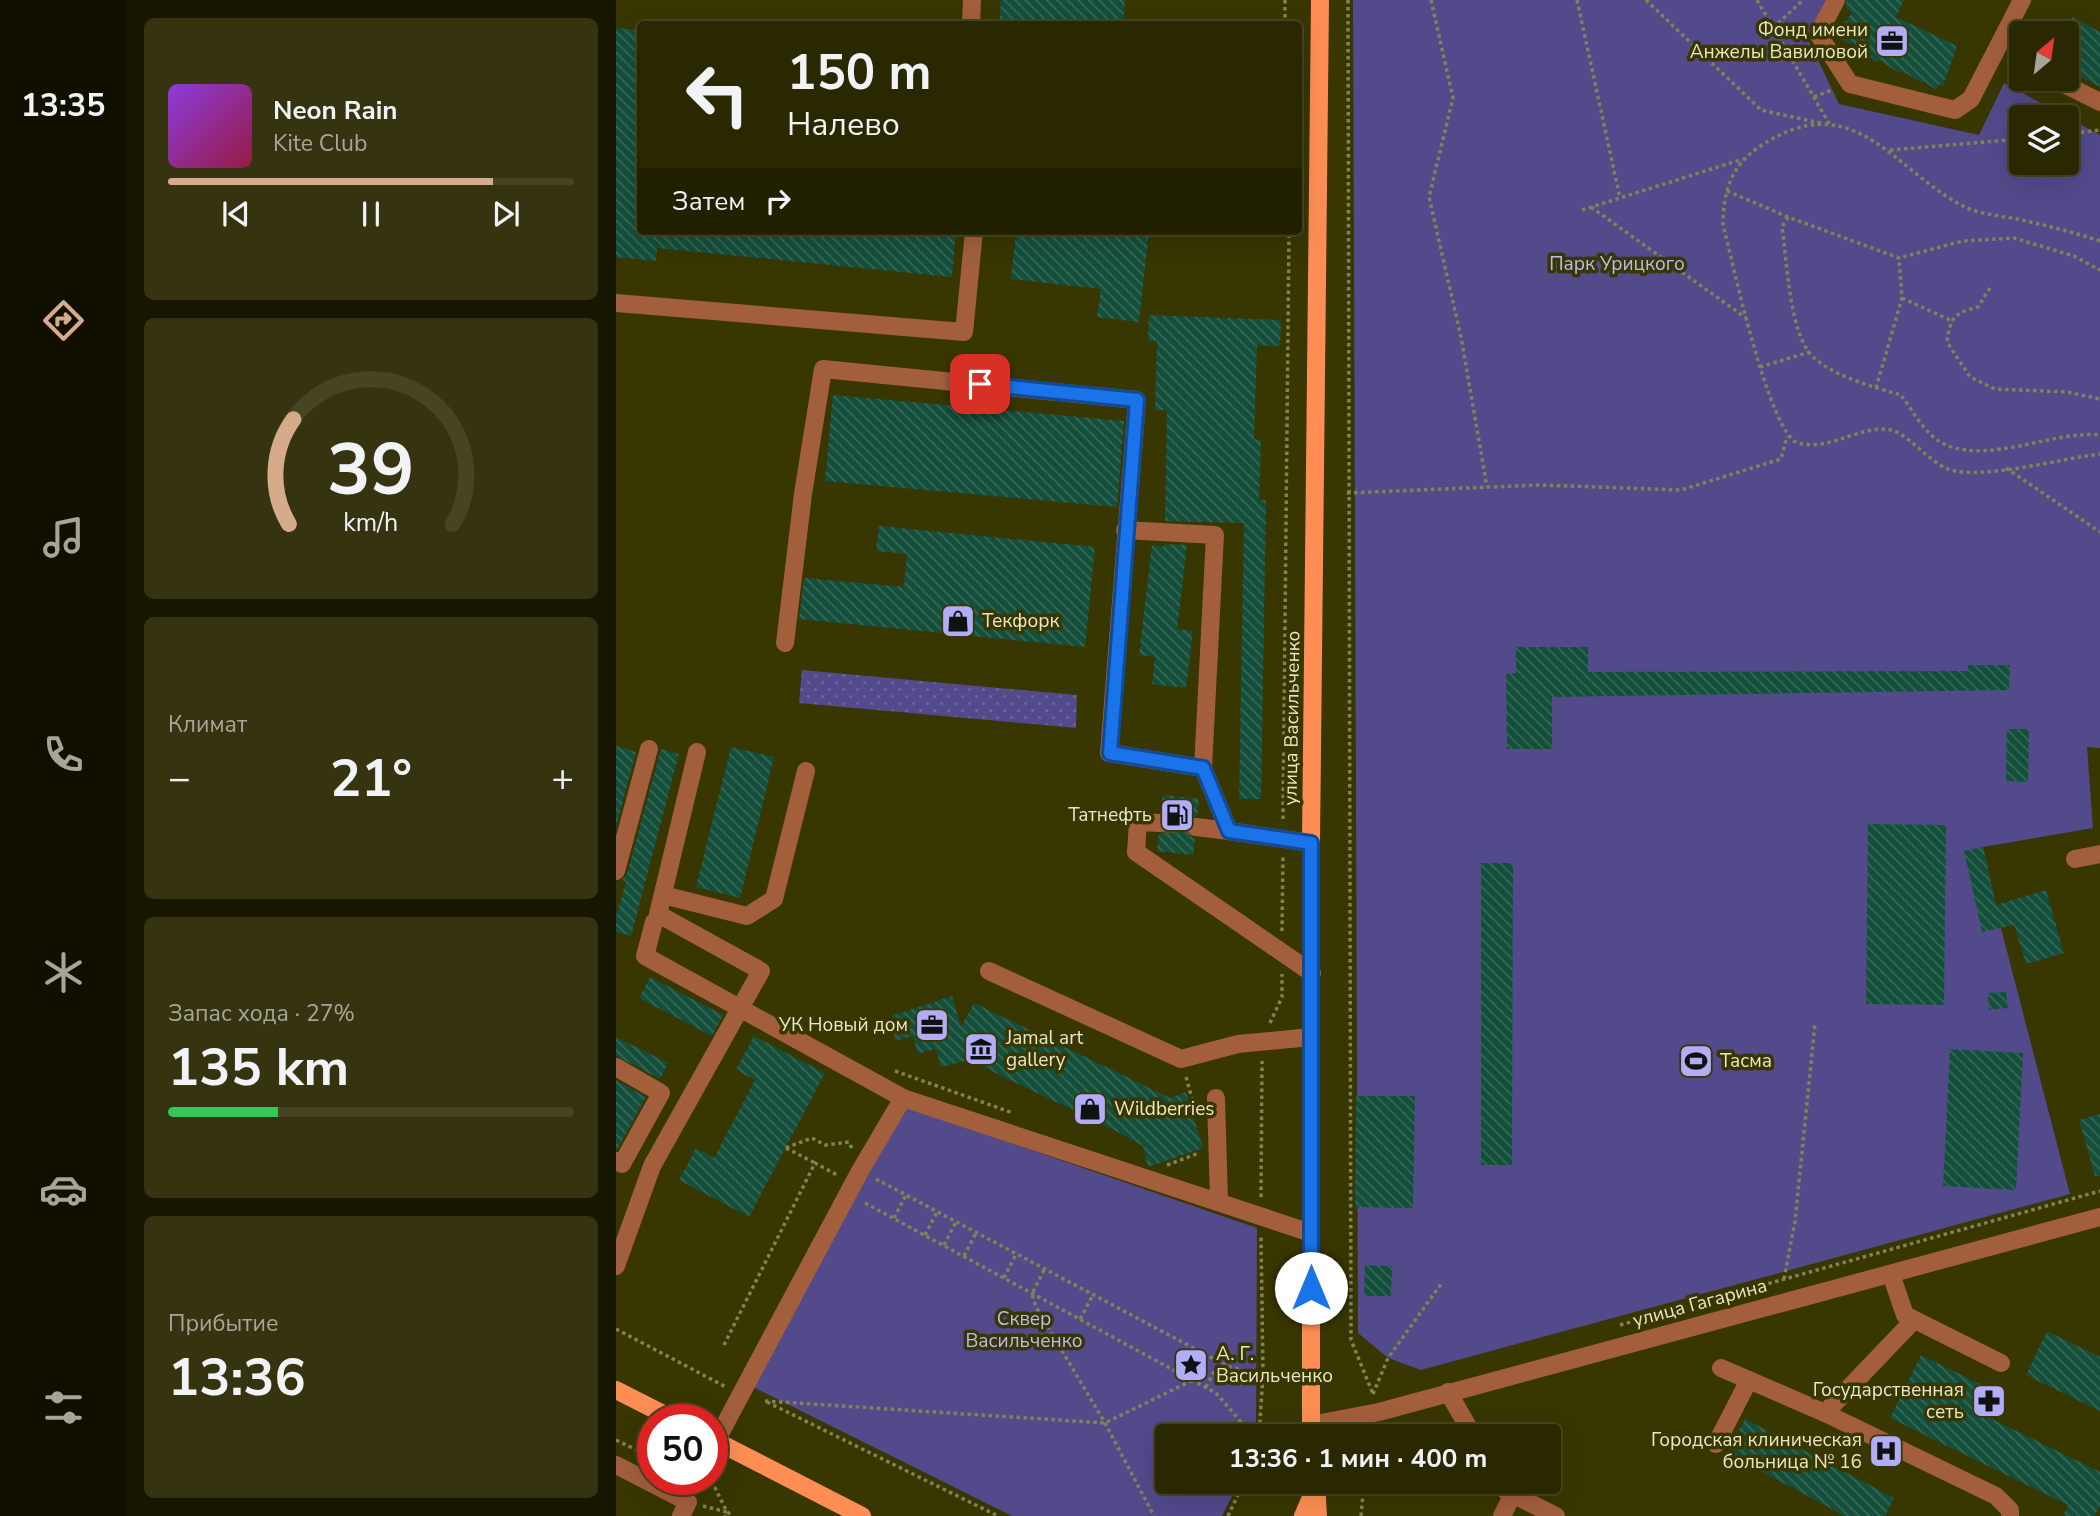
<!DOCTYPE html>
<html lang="ru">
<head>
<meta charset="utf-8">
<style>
  body { margin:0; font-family:"Nunito Sans",sans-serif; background:#363410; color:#f1f3f6; height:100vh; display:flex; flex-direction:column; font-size:26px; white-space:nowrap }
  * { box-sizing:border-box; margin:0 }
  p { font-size:23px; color:#a5a699 }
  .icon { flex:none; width:38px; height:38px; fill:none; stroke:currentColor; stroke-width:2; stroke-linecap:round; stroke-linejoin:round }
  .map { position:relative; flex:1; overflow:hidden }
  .details { display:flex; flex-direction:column; gap:18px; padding:18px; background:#171601; width:490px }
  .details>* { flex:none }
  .top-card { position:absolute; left:21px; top:21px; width:665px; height:214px; border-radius:7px; box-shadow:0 7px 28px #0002,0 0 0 2px #464423; background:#2a2801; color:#f1f3f6; overflow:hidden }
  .needle { width:46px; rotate:29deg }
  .fabs { position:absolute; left:1393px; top:21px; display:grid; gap:14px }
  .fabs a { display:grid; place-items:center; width:70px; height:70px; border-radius:7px; background:#2a2801; box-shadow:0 7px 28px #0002,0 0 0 2px #464423; font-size:35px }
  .speed { position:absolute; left:21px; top:1404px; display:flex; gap:14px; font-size:35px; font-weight:700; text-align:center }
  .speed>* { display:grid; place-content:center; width:91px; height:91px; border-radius:50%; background:#2a2801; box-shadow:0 7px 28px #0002,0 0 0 2px #464423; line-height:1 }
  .speed .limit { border:10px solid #d22; background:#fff; color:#111 }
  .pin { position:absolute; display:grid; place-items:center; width:60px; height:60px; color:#fff; margin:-30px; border-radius:14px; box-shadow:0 4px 10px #0006 }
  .me { position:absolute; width:77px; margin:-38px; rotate:0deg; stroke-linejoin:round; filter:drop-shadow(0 0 5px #0008) }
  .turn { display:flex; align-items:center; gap:24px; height:147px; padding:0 35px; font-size:32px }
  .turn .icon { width:91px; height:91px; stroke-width:2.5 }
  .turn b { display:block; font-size:49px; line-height:60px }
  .then { display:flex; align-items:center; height:66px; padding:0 35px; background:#0003; gap:14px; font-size:26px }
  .big { font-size:52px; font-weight:700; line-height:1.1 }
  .details .tile { flex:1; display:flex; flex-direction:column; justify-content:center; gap:10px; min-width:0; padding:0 24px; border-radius:10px; background:#363410 }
  .details .dial { align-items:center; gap:0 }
  .dial svg { height:182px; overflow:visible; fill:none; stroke:#464423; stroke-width:7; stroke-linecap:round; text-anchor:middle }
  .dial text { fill:#f1f3f6; stroke:none }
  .song { display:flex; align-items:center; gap:21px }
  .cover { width:84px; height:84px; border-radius:10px; background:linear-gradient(135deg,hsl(270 70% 55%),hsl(340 70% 35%)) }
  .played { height:7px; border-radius:4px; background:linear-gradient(90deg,#d6ab8b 80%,#464423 80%) }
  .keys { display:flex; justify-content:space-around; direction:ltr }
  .heat { display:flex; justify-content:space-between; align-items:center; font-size:38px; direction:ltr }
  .charge { height:10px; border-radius:5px; background:linear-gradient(90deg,#34c759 27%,#464423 0) }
  .trip { position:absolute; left:539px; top:1424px; width:406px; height:70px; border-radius:7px; background:#2a2801; box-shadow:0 7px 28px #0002,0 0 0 2px #464423; font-weight:700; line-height:70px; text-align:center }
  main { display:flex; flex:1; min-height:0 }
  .tabs { display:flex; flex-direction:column; width:126px; justify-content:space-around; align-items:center; background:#111000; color:#a5a699 }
  .tabs .icon { width:49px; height:49px }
  .tabs .on { color:#d6ab8b }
  .tabs b { font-size:32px; color:#f1f3f6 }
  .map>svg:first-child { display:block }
</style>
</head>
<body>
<main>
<nav class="tabs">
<b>13:35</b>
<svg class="icon on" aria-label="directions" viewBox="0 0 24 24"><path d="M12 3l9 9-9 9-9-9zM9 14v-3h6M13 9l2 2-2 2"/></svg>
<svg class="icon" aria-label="music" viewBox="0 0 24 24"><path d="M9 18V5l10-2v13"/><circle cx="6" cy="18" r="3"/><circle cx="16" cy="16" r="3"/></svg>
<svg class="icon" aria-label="phone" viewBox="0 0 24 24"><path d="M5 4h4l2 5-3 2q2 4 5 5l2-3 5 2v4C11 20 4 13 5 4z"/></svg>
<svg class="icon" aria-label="climate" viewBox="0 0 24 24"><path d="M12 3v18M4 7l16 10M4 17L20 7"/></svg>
<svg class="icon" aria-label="car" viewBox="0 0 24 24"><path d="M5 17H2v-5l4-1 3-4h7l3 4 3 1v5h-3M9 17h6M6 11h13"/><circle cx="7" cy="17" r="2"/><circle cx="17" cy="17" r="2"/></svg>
<svg class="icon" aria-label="filters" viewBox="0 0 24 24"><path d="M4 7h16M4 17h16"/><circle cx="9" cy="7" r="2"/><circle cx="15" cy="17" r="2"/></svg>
</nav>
<section class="details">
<div class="tile">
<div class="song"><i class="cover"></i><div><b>Neon Rain</b><p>Kite Club</p></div></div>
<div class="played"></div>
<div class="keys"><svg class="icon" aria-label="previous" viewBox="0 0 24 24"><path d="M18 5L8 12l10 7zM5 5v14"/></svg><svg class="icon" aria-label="pause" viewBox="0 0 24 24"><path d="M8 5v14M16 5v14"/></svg><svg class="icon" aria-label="next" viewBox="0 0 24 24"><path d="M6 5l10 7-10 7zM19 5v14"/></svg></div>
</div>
<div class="tile dial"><svg viewBox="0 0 100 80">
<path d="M14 69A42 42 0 1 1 86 69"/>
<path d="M14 69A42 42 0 0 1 16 23" stroke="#d6ab8b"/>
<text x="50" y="56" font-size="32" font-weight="700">39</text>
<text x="50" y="72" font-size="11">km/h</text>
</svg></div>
<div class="tile"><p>Климат</p>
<div class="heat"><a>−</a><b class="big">21°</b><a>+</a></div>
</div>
<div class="tile"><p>Запас хода · 27%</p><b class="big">135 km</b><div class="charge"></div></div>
<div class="tile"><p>Прибытие</p><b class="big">13:36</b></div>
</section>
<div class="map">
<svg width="1484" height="1516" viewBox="0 0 1484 1516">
  <defs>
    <pattern id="grass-dots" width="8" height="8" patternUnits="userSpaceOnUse" patternTransform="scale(1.75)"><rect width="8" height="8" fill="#524a8b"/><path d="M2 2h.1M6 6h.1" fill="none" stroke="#6b649a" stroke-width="1.8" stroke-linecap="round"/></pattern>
    <pattern id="building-back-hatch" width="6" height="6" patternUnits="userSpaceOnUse" patternTransform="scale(1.75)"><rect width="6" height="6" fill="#144f3c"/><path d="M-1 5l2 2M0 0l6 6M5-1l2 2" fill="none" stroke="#366857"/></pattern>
  </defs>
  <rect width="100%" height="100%" fill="#383601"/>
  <!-- grass -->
  <polygon fill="url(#grass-dots)" points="186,670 461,695 460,728 183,703"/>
  <!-- green -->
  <g fill="#524a8b" fill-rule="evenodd">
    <path d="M737 0H1210L1191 37 1223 104 1363 135 1388 83 1484 135V748L1471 747 1477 828 1367 847 1385 928 1454 1194 805 1370 772 1358 742 1333ZM1405 117H1451V163H1405Z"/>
    <polygon points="288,1106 641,1228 640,1437 551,1437 551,1482 623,1482 606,1516 396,1516 137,1387"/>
  </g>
  <!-- building -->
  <g fill="url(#building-back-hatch)">
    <polygon points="385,0 509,0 507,24 383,24"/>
    <polygon points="1231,0 1288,0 1280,17 1341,46 1327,86 1323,84 1320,90 1308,81 1306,83 1286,71 1283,73 1263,60 1260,62 1244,48 1218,36 1236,13 1229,7"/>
    <polygon points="1456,17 1484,32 1484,87 1451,69 1451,27"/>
    <polygon points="0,28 24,30 24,231 340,231 336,277 41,248 40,261 0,257"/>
    <polygon points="400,231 533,231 523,322 481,317 485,289 395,279"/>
    <polygon points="533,315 665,320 664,346 641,345 638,439 645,440 643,500 650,500 645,799 623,799 628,523 549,521 551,410 539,410 541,341 532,341"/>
    <polygon points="217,395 508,421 501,507 209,481"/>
    <polygon points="263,526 479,547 469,647 183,619 188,578 288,587 291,554 260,551"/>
    <polygon points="548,544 571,545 561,629 577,631 570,688 536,684 539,657 523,655 536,545 548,547"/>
    <polygon points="900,647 972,647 972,672 1352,671 1352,665 1394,665 1393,690 936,697 936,749 891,749 890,674 900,673"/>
    <polygon points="1391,729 1413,729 1412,782 1390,781"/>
    <polygon points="0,746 20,752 0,827"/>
    <polygon points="115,747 158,757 124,898 80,887"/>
    <polygon points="45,749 63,754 15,936 0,932 0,917 10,881 5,881 11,874"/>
    <polygon points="547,795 583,799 581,816 571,820 569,826 573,836 579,838 577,855 541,851 543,834 550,833 555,824 554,817 545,812"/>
    <polygon points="1252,824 1330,825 1328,1005 1250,1004"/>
    <polygon points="1367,847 1380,905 1430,890 1448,953 1410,964 1398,925 1366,932 1348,851"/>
    <polygon points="865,863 897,863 896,1165 865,1165"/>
    <polygon points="34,977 107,1015 96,1036 23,998"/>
    <polygon points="1390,992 1392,1008 1373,1010 1372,993"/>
    <polygon points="336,996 345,1027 358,1003 554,1098 570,1092 587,1148 532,1167 527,1146 500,1131 353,1060 325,1067 320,1049 302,1054 297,1036 279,1041 276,1016"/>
    <polygon points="138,1036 209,1073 133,1217 63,1180 80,1148 98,1158 139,1080 120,1070"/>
    <polygon points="0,1037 52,1063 44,1079 0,1056"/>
    <polygon points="1334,1049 1407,1053 1400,1190 1327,1186"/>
    <polygon points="0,1080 30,1097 1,1150 0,1150"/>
    <polygon points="740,1096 799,1096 797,1208 739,1207"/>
    <polygon points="1484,1114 1484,1176 1479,1176 1463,1120"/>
    <polygon points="749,1265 776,1266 775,1296 748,1296"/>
    <polygon points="1431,1331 1484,1357 1484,1411 1410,1375"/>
    <polygon points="1305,1355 1386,1395 1374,1418 1484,1472 1484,1505 1479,1516 1447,1516 1452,1505 1274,1418"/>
    <polygon points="1129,1419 1278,1498 1269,1516 1229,1516 1111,1453"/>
  </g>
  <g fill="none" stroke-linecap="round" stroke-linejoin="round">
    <!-- minor-tunnel -->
    <polyline stroke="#52511f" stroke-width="18" stroke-dasharray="18 9" stroke-linecap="butt" points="544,823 580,827"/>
    <!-- path -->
    <g stroke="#838255" stroke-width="3.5" stroke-dasharray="3.5 3.5" stroke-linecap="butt">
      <polyline points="669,0 669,24"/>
      <polyline points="732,0 735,1340 757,1394"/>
      <polyline points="815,0 837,98 813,197 845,337 871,487"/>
      <polyline points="961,0 1004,198"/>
      <polyline points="1030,0 1145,110 1208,124"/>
      <polyline points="1141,0 1214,125"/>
      <polyline points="1157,28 1187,0"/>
      <polyline points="1198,97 1216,90"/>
      <polyline points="1451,134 1484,130"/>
      <polyline points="1274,150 1405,139"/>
      <polyline points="1111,191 1172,217 1283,258 1347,241 1398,238 1458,256 1484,270"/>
      <polyline points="975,207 1130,318"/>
      <polyline points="966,210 1127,159"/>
      <path d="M1172 217 1166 227C1171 259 1173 334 1197 357 1219 377 1257 387 1285 395 1297 411 1309 435 1328 444 1374 465 1437 430 1484 435"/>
      <path d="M1484 241C1457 232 1429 225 1401 219 1385 216 1364 214 1349 207 1277 171 1238 83 1143 147 1115 166 1107 192 1107 225 1116 259 1153 434 1182 443 1213 452 1245 424 1275 430 1292 434 1312 461 1332 469 1363 481 1448 458 1484 454"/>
      <path d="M1374 288 1362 307C1338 313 1334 318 1331 342L1354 377 1379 389 1451 392 1484 399"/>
      <polyline points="1286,298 1334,320"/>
      <polyline points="1144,367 1194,352"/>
      <polyline points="1260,388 1286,298 1283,258"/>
      <polyline points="1390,468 1484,532"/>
      <polyline points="731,493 923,485 1065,490 1165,459 1171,436"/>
      <polyline points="667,819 673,231"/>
      <polyline points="666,931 667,855"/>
      <polyline points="654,1023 666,997 666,974"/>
      <polyline points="279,1071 397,1113"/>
      <polyline points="570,1077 580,1113"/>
      <polyline points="170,1148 196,1138 209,1145 233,1142 236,1149"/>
      <polyline points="170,1148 199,1163"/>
      <polyline points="551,1165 583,1153"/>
      <polyline points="260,1179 613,1367 647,1374"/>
      <polyline points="645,1197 646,1061"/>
      <polyline points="249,1203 600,1393 638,1437"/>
      <polyline points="278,1218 290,1195"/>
      <polyline points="309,1235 321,1212"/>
      <polyline points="328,1245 340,1222"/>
      <polyline points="348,1256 360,1233"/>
      <polyline points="428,1270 416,1294 420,1307 489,1423 538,1516"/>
      <polyline points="388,1278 400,1254"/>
      <polyline points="1168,1279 1179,1221 1199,1024"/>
      <polyline points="464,1319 477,1295"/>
      <polyline points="1004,1325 1484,1191"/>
      <polyline points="0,1329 110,1387"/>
      <polyline points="108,1345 199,1163 223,1176"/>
      <polyline points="590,1387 603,1362"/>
      <polyline points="757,1394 772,1358 825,1284"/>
      <polyline points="149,1401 489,1423 577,1380"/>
      <polyline points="151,1402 382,1516"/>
      <polyline points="643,1437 647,1374 645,1236"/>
      <polyline points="0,1440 37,1458"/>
      <polyline points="79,1479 99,1488 111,1512 117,1516"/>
      <polyline points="87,1506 111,1512 109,1516"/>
      <polyline points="612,1516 628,1482"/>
      <polyline points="745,1516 748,1482"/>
    </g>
    <!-- minor -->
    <g stroke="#a35f3c" stroke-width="18">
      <polyline points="1220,0 1202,34 1234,84 1339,110 1355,99 1406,0"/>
      <polyline points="355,24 356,0"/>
      <polyline points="1438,79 1484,102"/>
      <polyline points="0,303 348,332 358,231"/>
      <polyline points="509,530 599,535 587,768"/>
      <polyline points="169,643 187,494 207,369 521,400 493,753 587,768 613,831 695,843"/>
      <polyline points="544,823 522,822 520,852 696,973"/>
      <polyline points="580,827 613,831"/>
      <polyline points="1459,859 1484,854"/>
      <polyline points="0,871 33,749"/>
      <polyline points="47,895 131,916 158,899 190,771"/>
      <polyline points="38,922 29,956 287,1098 695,1233"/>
      <polyline points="373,971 565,1059 622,1044 695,1037"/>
      <polyline points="0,1067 45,1093 6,1164 0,1161"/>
      <polyline points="600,1098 603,1201"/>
      <polyline points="0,1266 36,1166 145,971 42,914 81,752"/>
      <polyline points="1275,1274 1289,1315 1385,1363"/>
      <polyline points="1105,1368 1209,1413 1380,1496 1394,1510 1394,1516"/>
      <polyline points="832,1392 858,1437"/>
      <polyline points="1209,1413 1298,1320"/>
      <polyline points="694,1425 763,1412 1484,1217"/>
      <polyline points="100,1441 244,1171 287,1098"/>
      <polyline points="1100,1444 1133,1380"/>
      <polyline points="0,1465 72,1502 65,1516"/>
      <polyline points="885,1482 890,1491 940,1516"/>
      <polyline points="886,1516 897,1494"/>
    </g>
    <!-- major -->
    <g stroke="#fe8e54" stroke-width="18">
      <polyline points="0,1390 57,1419"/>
      <polyline points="695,1437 695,843 704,0"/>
      <polyline points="96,1439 246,1516"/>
      <polyline points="700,1482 702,1516"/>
      <polyline points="687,1516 699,1488"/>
    </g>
  </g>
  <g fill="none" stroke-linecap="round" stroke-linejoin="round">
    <!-- route casing -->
    <g stroke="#114b97" stroke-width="18">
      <polyline id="route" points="364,384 521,400 494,753 587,768 613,831 695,843 695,1288"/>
    </g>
    <!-- route -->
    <use href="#route" stroke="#1a73e8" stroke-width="12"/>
  </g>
  <!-- icons -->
  <defs>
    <g id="office-square" transform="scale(1.75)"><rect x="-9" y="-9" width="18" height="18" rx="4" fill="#b2adf9" stroke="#383601"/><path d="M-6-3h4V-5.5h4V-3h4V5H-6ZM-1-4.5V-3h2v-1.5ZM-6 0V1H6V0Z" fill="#111"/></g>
    <g id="shop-square" transform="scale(1.75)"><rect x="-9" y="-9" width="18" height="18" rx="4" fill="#b2adf9" stroke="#383601"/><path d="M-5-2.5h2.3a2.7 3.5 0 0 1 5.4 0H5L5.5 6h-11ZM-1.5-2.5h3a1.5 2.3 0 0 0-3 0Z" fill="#111"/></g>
    <g id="fuel-square" transform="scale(1.75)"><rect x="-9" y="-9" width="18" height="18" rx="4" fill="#b2adf9" stroke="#383601"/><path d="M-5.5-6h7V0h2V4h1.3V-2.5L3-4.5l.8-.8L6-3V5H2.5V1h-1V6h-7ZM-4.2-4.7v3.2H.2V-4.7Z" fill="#111"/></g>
    <g id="museum-square" transform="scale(1.75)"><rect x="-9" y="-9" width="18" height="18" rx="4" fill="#b2adf9" stroke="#383601"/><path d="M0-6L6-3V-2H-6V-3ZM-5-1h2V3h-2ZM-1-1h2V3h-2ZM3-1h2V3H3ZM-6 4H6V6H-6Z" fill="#111"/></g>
    <g id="stadium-square" transform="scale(1.75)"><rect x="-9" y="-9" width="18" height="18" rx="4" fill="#b2adf9" stroke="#383601"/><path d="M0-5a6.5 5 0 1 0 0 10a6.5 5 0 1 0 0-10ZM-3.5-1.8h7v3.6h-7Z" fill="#111"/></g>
    <g id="sight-square" transform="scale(1.75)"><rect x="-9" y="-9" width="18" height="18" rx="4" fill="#b2adf9" stroke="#383601"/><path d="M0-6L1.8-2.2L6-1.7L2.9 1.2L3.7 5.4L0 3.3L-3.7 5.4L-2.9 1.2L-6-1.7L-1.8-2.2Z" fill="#111"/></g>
    <g id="pharmacy-square" transform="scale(1.75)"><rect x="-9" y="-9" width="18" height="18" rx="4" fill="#b2adf9" stroke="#383601"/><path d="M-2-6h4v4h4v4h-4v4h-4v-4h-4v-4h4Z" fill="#111"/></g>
    <g id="hospital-square" transform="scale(1.75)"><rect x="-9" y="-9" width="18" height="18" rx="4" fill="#b2adf9" stroke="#383601"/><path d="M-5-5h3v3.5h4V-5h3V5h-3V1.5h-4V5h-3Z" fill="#111"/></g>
  </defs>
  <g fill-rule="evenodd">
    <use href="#office-square" x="1276" y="41"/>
    <use href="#shop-square" x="342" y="621"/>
    <use href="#fuel-square" x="561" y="815"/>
    <use href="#office-square" x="316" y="1025"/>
    <use href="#museum-square" x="365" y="1049"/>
    <use href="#stadium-square" x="1080" y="1061"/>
    <use href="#shop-square" x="474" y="1109"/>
    <use href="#sight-square" x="575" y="1365"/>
    <use href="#pharmacy-square" x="1373" y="1401"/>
    <use href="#hospital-square" x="1270" y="1451"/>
  </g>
  <g text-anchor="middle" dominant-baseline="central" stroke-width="7" stroke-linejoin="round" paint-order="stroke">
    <!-- poi labels -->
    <g font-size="19" fill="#e7e7c6" stroke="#383601" text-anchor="end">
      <text x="1252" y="30">Фонд имени<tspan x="1252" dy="22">Анжелы Вавиловой</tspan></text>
      <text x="366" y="621" text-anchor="start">Текфорк</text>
      <text x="536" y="815">Татнефть</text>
      <text x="292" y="1025">УК Новый дом</text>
      <text x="390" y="1038" text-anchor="start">Jamal art<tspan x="390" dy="22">gallery</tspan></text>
      <text x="1104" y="1061" text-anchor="start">Тасма</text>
      <text x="498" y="1109" text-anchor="start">Wildberries</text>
      <text x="600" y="1354" text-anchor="start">А. Г.<tspan x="600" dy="22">Васильченко</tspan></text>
      <text x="1348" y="1390">Государственная<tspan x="1348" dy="22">сеть</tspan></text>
      <text x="1246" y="1440">Городская клиническая<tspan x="1246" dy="22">больница № 16</tspan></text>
    </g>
    <!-- park labels -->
    <g font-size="19" fill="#bdbaf2" stroke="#383601">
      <text x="1001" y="264">Парк Урицкого</text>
      <text x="408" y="1319">Сквер<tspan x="408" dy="22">Васильченко</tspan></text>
    </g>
    <!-- street labels -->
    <g font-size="19" fill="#e7e7c6" stroke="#383601">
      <text transform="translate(676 718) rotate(-89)">улица Васильченко</text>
      <text transform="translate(1084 1303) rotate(-15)">улица Гагарина</text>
    </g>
  </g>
</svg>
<div class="fabs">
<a><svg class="needle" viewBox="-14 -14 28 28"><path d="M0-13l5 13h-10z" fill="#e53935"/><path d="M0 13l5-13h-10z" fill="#a5a699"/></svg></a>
<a><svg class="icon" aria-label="layers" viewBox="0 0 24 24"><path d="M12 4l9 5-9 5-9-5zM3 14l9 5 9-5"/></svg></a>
</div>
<div class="speed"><div class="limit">50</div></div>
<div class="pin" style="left:364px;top:384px;background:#d93025"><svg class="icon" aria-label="arrive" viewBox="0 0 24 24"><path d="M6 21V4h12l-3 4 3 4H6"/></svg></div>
<svg class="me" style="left:695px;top:1288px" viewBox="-20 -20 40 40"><circle r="19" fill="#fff"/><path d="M0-13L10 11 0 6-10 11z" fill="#1a73e8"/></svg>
<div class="trip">13:36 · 1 мин · 400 m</div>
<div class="top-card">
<div class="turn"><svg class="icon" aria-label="left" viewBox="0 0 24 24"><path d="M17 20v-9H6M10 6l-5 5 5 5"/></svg><div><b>150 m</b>Налево</div></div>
<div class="then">Затем<svg class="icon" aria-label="right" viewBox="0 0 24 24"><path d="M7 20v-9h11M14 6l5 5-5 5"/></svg></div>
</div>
</div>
</main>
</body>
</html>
